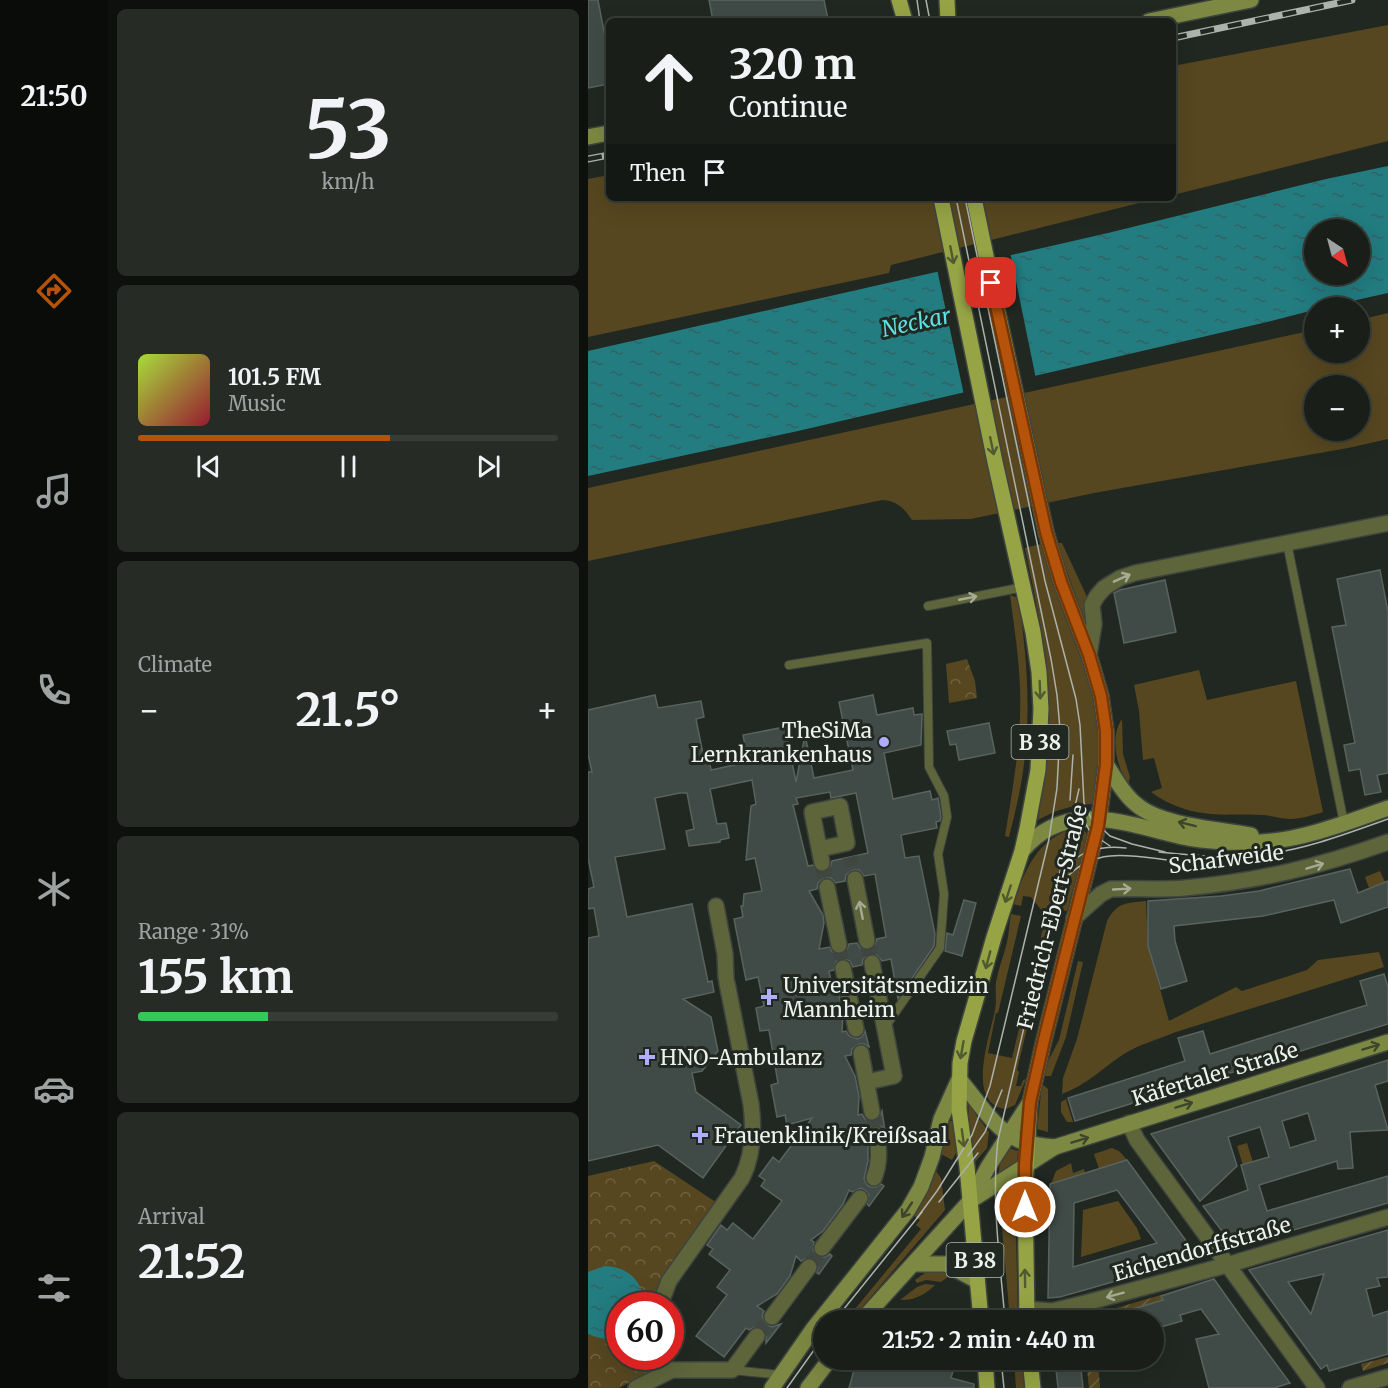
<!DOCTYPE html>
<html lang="en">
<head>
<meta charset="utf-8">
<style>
  body { margin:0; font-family:Merriweather,serif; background:#262b26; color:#f1f3f6; height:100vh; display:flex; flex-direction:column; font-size:22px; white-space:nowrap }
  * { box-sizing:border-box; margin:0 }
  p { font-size:20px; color:#9fa2a2 }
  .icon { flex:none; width:33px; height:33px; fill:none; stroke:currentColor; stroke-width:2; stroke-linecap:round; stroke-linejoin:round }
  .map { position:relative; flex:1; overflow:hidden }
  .drawer { display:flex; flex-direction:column; gap:9px; padding:9px; background:#0e100e; width:480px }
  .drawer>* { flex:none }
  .banner { position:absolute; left:18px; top:18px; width:570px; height:183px; border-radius:9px; box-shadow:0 6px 24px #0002,0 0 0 2px #373c38; background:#191e19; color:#f1f3f6; overflow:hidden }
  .needle { width:39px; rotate:144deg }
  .controls { position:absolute; left:716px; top:219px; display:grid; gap:12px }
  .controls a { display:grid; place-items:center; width:66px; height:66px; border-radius:50%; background:#191e19; box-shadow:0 6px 24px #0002,0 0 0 2px #373c38; font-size:30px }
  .speed { position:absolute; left:18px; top:1292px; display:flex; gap:12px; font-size:30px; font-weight:700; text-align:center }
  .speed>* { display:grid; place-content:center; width:78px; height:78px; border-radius:50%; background:#191e19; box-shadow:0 6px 24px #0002,0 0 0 2px #373c38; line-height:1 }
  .speed .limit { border:9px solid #d22; background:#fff; color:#111 }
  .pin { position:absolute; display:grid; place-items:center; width:51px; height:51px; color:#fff; margin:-26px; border-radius:12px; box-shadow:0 3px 9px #0006 }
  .me { position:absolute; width:66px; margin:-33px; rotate:0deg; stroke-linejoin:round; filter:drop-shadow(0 0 4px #0008) }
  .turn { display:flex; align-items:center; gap:21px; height:126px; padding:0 24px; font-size:27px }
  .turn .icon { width:78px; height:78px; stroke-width:2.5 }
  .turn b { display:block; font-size:42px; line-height:51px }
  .then { display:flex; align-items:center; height:57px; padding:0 24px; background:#0003; gap:12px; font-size:22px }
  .big { font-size:45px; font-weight:700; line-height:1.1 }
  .drawer .tile { flex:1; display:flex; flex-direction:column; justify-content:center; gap:9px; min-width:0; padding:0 21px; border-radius:9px; background:#262b26 }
  .drawer .dial { align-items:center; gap:0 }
  .dial b { font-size:78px; line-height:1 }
  .song { display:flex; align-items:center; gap:18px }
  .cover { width:72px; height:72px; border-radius:9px; background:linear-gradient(135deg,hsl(80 70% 55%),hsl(350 70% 35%)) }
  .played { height:6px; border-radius:3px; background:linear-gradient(90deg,#b45309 60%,#373c38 60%) }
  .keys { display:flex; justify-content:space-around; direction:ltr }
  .heat { display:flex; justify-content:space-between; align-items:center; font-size:33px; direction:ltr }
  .charge { height:9px; border-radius:4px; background:linear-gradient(90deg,#34c759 31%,#373c38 0) }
  .trip { position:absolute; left:225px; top:1310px; width:351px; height:60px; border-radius:30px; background:#191e19; box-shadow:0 6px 24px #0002,0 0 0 2px #373c38; font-weight:700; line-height:60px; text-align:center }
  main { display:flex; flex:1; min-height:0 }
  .tab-bar { display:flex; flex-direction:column; width:108px; justify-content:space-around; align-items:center; background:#0a0c0a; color:#9fa2a2 }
  .tab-bar .icon { width:42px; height:42px }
  .tab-bar .on { color:#b45309 }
  .tab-bar b { font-size:27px; color:#f1f3f6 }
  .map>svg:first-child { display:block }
</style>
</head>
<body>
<main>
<nav class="tab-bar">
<b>21:50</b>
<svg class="icon on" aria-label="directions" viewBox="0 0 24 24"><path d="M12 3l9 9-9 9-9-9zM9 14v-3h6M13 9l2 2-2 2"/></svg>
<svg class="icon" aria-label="music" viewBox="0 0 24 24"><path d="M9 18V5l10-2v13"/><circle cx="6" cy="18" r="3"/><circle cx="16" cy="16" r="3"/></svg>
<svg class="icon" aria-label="phone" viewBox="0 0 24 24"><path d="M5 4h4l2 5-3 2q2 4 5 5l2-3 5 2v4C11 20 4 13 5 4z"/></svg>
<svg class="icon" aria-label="climate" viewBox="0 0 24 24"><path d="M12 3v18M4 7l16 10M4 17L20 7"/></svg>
<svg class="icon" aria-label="car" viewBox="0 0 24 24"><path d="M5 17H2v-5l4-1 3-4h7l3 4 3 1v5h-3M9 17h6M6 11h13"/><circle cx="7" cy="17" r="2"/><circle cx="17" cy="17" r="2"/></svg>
<svg class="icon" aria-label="filters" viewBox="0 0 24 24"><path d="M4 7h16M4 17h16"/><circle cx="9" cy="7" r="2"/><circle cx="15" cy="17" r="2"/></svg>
</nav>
<section class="drawer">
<div class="tile dial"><b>53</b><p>km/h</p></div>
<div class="tile">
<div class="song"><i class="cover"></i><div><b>101.5 FM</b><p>Music</p></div></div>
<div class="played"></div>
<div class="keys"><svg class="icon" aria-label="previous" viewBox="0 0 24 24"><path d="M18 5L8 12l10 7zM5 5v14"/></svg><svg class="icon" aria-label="pause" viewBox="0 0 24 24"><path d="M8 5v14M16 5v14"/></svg><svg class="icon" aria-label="next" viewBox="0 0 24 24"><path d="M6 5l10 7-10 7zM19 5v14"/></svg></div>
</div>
<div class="tile"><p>Climate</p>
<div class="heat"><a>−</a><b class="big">21.5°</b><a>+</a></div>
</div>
<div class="tile"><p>Range · 31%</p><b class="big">155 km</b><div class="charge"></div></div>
<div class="tile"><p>Arrival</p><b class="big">21:52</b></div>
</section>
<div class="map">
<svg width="800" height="1388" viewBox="0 0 800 1388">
  <defs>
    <pattern id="forest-crowns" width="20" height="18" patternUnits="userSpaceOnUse" patternTransform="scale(1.5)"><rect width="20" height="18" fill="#564720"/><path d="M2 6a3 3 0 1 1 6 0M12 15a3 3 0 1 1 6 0" fill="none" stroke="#6f6241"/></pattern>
    <pattern id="garden-furrows" width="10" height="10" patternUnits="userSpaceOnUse" patternTransform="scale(1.5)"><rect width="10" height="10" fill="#564720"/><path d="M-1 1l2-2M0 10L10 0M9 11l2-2" fill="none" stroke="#6f6241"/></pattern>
    <pattern id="water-ripples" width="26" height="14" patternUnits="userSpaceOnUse" patternTransform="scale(1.5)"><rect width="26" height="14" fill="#227c80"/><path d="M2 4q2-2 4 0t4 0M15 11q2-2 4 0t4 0" fill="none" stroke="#346264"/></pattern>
  </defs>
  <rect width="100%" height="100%" fill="#212821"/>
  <!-- grass -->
  <g fill="#564720" fill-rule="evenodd">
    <polygon points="800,25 800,141 585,195 585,66"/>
    <polygon points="21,175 21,198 571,198 303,265 301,273 0,337 0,179"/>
    <path d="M800 313V439L760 448 506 493 383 519 324 520C317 509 308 500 294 500L0 561V488L726 330V352H771V320ZM726 386H771V430H726Z"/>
    <polygon points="469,543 474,543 500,599 499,628"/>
    <path d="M453 544 474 609 499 674 506 701 510 729 511 759 505 804C484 805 468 810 450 820 456 781 462 742 461 702 460 650 447 599 437 548Z"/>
    <path d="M422 595 430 598C439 652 443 710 436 764 433 789 427 813 421 837L417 836C425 787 434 737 432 688 431 657 426 626 422 595Z"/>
    <path d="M611 670 619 700 708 681 735 812C725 815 713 819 703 819 694 819 684 816 675 815 632 814 600 819 563 792L574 788 566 758 555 760 551 711 546 685Z"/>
    <path d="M534 719 535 754 542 777 540 785C529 767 521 737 534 719Z"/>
    <path d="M493 826 500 835 479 911 469 909 465 925 443 897 435 896 433 906 425 904C439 866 449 837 493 826Z"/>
    <polygon points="792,871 797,882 781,888 777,877"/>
    <path d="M558 901 560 946 581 1021 648 987 654 991 719 970 730 960 791 952 796 967 588 1032C571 1039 552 1044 536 1054 516 1067 497 1086 474 1094L475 1078 489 1039 519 921C529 902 539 903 558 901Z"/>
    <path d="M423 914 433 916 410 1013H408L400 1053 424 1058 456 924 462 933 429 1070 431 1072 428 1086H433L435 1080 438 1079 427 1105 418 1109C376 1104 403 1033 407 1010 409 1001 407 991 408 982 410 970 415 958 418 946 421 936 421 925 423 914Z"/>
    <polygon points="490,961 495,962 478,1037 463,1076 455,1076 458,1065 471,1040"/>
    <polygon points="454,1084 460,1089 460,1132 449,1129"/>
    <polygon points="478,1099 485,1122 479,1122 473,1112 473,1102"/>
    <polygon points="380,1100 388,1115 401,1132 399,1148 387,1162 382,1132"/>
    <polygon points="361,1121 364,1121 369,1151 364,1160 353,1154"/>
    <polygon points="659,1143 668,1172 658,1175 649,1146"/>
    <polygon points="421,1148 430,1151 429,1164 410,1179 412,1162"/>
    <polygon points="524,1148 531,1151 539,1160 511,1169 506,1154"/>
    <polygon points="483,1163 485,1173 496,1169 497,1173 463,1184 468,1171"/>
    <polygon points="348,1171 353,1178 357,1210 263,1320 258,1320 333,1229 328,1225 332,1220 325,1215"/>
    <polygon points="427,1193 430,1320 422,1320 412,1205"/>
    <polygon points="530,1201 549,1228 553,1239 493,1257 495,1210"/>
    <polygon points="353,1269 364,1274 353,1282 338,1280 329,1283 327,1280 337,1273"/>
    <path d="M337 1284 347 1285C338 1294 326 1301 312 1300L329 1287Z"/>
    <polygon points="319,1359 364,1359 368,1360 365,1371"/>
    <polygon points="426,1359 434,1359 436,1388 428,1388"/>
  </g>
  <!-- forest -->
  <g fill="url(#forest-crowns)">
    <polygon points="379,659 387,681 389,698 361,703 358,664"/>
    <polygon points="66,1161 129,1203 74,1278 68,1305 32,1305 32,1356 70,1356 71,1367 31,1388 0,1388 0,1176"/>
  </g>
  <!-- garden -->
  <g fill="url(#garden-furrows)">
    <polygon points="573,1295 575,1300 507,1320 487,1320"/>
    <polygon points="800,1357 800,1363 775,1371 773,1364"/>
    <polygon points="498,1359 510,1359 512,1388 501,1388"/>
  </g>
  <!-- water -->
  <g fill="url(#water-ripples)" fill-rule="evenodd">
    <path d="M800 166V293L737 307 726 308V310L679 322 210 431 0 476V351L520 233 738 179ZM726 230H771V274H726Z"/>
    <path d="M16 1266C41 1267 54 1280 57 1305H32L31 1337C20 1341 11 1338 0 1334V1272Z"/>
  </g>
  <!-- pier -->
  <polygon fill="#212821" points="422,252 448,379 376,395 349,269"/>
  <!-- building -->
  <g fill="#404b47" stroke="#58635f" stroke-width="1.5" fill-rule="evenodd">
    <polygon points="0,0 10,0 17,37 21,37 21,84 0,88"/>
    <polygon points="121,0 236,0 240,19 231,21 125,21"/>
    <polygon points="792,570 800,612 800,773 789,775 793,792 777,795 772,769 761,771 756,745 767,743 744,627 758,625 749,579"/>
    <polygon points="577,580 588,632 536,643 526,593 532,590"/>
    <path d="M67 695 70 708 113 701 116 717 108 719 115 754 120 753 123 770 160 762 155 735 197 727 208 782 217 735 226 778 265 770 251 702 285 695 289 715 325 708 326 715 334 714 333 745 296 753 305 799 342 791 344 800 350 798 353 817 352 821 348 822 349 828 313 835 317 858 331 856 347 934 346 946 310 999 303 959 294 961 288 954H282L275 959 274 965 265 967 262 961 254 958 248 961 246 970 241 971 244 985 251 994 255 1014 254 1032 258 1031 261 1036 269 1039 274 1037 277 1031 281 1047 276 1044H271L264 1049 263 1055 257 1056 267 1076 271 1096 270 1115 274 1114 277 1119 285 1122 291 1119 294 1111 297 1131 293 1126 288 1125 280 1131V1161L276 1179 279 1185 283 1187H288L293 1184 296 1186 281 1206 279 1204 281 1195 278 1191 273 1188 264 1192 261 1190 255 1204 235 1231 223 1240 226 1242 225 1251 229 1256 237 1257 242 1254 244 1256 231 1274 229 1273 230 1264 227 1260 222 1257 213 1261 208 1256 202 1276 189 1294 169 1306 176 1311 174 1316 178 1324 183 1327 193 1324 178 1343V1333L175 1329 169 1326 161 1330 158 1328 136 1357 108 1336 139 1295 129 1287 142 1270 121 1254 125 1249 119 1245 133 1225 139 1230 145 1223 165 1239 194 1201 173 1186 177 1180 171 1176 185 1157 191 1162 224 1118 199 1125 197 1115 189 1117 183 1085 190 1083 181 1030 172 1031 168 1008 176 1006 170 977 158 980 146 919 155 917 153 906H155L156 894 174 891 167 858 158 860 163 806 168 804 164 780 122 789 129 824 138 823 141 838 132 840V842L101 846 98 831 106 829 99 793H92L67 798 77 849 27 857 39 917 104 904 120 982 124 981 126 992 95 999 123 1017 130 1051 114 1071 104 1073 108 1092 153 1125 115 1178 70 1145 0 1161V938L11 936 6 908 0 909V889L6 887 0 858V772H4L0 754V710ZM242 792 243 798 268 793 280 853 244 861 241 870 231 872 225 865 220 866 205 805 210 804 208 798ZM265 870H271L276 876 287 874 298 937 289 939 286 948 280 951 272 948 269 943 261 944 258 952 252 955 244 952 242 947 231 949 236 923 235 915 221 891 229 889 230 883 236 878H243L247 883 257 881 258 875Z"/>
    <polygon points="401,723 407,753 371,760 368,744 362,745 359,731"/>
    <polygon points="762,869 770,893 800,881 800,907 753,923 746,900 675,916 586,926 587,941 599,981 573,989 560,946 560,901 633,896 671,891"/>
    <polygon points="376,900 388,903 374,956 357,951 359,933 365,935"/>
    <polygon points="796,974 800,987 800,1024 487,1121 480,1098 597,1061 590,1038 615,1031 622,1054 779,1005 772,981"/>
    <path d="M800 1060V1081L787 1085 800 1130 762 1132 765 1168 750 1169 749 1161 671 1185 679 1211 800 1176V1203L646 1247 615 1206 660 1190 653 1165 681 1157 672 1127 640 1137 649 1166 612 1201 563 1134ZM720 1113 728 1140 702 1148 694 1121Z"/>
    <path d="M539 1160 604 1249 601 1260 472 1297 460 1298 462 1184ZM529 1190 569 1243 485 1267 486 1203Z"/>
    <path d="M800 1230V1277L789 1278 792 1286 778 1289 785 1316 800 1311V1354L741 1371 739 1365 733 1369 661 1270ZM736 1274 723 1314 700 1282Z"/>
    <polygon points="626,1279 653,1317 702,1383 686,1388 621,1388 608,1339 631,1334 613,1309 592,1315 594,1321 566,1329 566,1320 519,1320 518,1317 575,1300 573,1296"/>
    <polygon points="269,1359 319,1359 365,1371 363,1378 386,1384 386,1388 261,1388"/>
    <polygon points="467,1359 492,1359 495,1388 470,1388"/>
  </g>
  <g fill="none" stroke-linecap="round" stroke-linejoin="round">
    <!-- street-tunnel -->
    <g stroke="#404640" stroke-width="15" stroke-dasharray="15 8" stroke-linecap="butt">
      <polyline points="262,857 264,866"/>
      <polyline points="234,863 239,887"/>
      <polyline points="279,941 284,963"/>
      <polyline points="251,945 255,968"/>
      <polyline points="284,1112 289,1135"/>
      <polyline points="221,1267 234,1248"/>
      <polyline points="169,1336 184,1317"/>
    </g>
    <!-- lane casing -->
    <g stroke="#3e443e" stroke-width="10">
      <g id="lane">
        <polyline points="699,543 756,823"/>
        <polyline points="340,606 436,587"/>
        <polyline points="201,665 339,643 341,767 356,796 359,817 350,854 356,894 352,948 297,1027"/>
        <polyline points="144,1370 193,1375"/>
      </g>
    </g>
    <!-- street casing -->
    <g stroke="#3e443e" stroke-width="18">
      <g id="street">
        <polyline points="501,655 506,624 504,605 509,596 516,588 532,578 547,573 800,523"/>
        <polyline points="232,849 259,843 252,806 224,812 234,863"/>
        <polyline points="267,879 279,941"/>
        <polyline points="239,887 251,945"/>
        <polyline points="128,906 137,954 138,978"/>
        <path d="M486 918 513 894 523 889C547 888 572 890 597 888 671 881 730 867 800 842"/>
        <polyline points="255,968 268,1029"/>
        <polyline points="273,1053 284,1112"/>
        <polyline points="279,1082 306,1076 284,963"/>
        <polyline points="541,1123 549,1140 729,1388"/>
        <path d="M286 1178C292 1163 291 1151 289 1135"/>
        <polyline points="234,1248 272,1198"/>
        <path d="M72 1305 81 1281 154 1178C165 1156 166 1128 163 1104L139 983"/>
        <polyline points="438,1309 464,1311 501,1302 639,1265 800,1217"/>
        <polyline points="184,1317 221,1267"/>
        <polyline points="75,1356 77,1372"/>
        <polyline points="48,1388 84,1370 144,1370 169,1336"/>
        <polyline points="762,1388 800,1377"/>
      </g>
    </g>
    <!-- secondary casing -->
    <g stroke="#3e443e" stroke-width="18">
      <g id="secondary">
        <polyline points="561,21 663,0"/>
        <polyline points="0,137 21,133"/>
        <path d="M518 764C527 778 536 795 549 805 574 826 631 829 663 835"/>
        <path d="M434 851C480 796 542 826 600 838 624 842 648 843 673 842 715 840 760 822 800 808"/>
        <polyline points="383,1199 400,1167 442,1102"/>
        <polyline points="326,1264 358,1264 389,1281"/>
        <polyline points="274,1320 382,1201 467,1147 800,1042"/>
        <path d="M184 1388 225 1329 320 1210 333 1187 344 1157 353 1119 371 1079C390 1100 409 1136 439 1143 448 1145 458 1146 467 1147"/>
        <polyline points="220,1388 242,1359"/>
      </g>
    </g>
    <!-- primary casing -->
    <g stroke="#3e443e" stroke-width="18">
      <g id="primary">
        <polyline points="311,0 317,21"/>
        <polyline points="359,0 360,21"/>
        <polyline points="353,198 407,462 445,632 451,672 453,709 450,770 439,829 434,851 406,937 376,1041 372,1063 371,1109 379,1167 393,1320"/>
        <polyline points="386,198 408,304 458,532 473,582 501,655 513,696 518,731 518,764 510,826 456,1040 442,1102 437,1186 439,1320"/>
        <polyline points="397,1359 399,1388"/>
        <polyline points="442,1359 445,1388"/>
      </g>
    </g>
    <!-- lane -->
    <use href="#lane" stroke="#5e653b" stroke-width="8"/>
    <!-- street -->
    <use href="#street" stroke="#5e653b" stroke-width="15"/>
    <!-- secondary -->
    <use href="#secondary" stroke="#7d8942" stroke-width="15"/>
    <!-- primary -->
    <use href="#primary" stroke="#96a446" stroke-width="15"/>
    <!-- tram -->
    <g stroke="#adb2ad" stroke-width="1.5">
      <polyline points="329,0 332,21"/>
      <polyline points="338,0 342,21"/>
      <polyline points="377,198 457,581 488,699 492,725 496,803 503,818 522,836 544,844 577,852"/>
      <polyline points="482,800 485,755"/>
      <polyline points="489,809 503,833 522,846"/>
      <path d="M571 852C604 855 638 859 672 855 716 850 758 834 800 819"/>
      <path d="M473 871C492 851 511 845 538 848"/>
      <path d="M481 875C508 847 546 856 580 860"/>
      <polyline points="380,1156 397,1132 414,1090"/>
      <polyline points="351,1202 390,1153"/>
      <polyline points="329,1218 349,1191 384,1135 402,1086 461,839 469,788 472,729 469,695 463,659 368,198"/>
      <polyline points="247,1320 334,1212"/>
      <path d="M417 1320C412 1260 403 1200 410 1140L491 789"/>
      <polyline points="413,1359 416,1388"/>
      <polyline points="199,1388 236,1336"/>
    </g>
    <!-- rail casing -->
    <g stroke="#adb2ad" stroke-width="7">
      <g id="rail">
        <polyline points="585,38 764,0"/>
        <polyline points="0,159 21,155"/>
      </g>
    </g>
    <!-- rail -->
    <use href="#rail" stroke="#212821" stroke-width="4.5" stroke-dasharray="14" stroke-linecap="butt"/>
  </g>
  <!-- one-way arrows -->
  <defs><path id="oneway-shaft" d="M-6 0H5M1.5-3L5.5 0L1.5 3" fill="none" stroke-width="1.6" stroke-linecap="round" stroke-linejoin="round" transform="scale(1.5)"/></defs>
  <g stroke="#505a30">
    <use href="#oneway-shaft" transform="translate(364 255) rotate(79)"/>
    <use href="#oneway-shaft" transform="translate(404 446) rotate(78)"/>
    <use href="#oneway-shaft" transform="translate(452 690) rotate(88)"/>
    <use href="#oneway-shaft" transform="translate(420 894) rotate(108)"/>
    <use href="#oneway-shaft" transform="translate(400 960) rotate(105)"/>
    <use href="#oneway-shaft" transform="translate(374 1050) rotate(100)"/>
    <use href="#oneway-shaft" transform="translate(375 1138) rotate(82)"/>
    <use href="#oneway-shaft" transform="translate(437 1278) rotate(-91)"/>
  </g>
  <g stroke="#a6ac94">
    <use href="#oneway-shaft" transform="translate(534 578) rotate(-24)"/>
    <use href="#oneway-shaft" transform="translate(380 598) rotate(-11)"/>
    <use href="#oneway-shaft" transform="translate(727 866) rotate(-17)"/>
    <use href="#oneway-shaft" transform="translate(534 889) rotate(-3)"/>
    <use href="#oneway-shaft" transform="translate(273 910) rotate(-101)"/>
    <use href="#oneway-shaft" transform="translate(527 1295) rotate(165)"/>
  </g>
  <g stroke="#3d452b">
    <use href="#oneway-shaft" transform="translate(599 824) rotate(-166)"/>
    <use href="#oneway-shaft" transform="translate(783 1047) rotate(-17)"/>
    <use href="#oneway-shaft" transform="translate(596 1105) rotate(-17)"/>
    <use href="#oneway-shaft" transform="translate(492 1140) rotate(-17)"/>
    <use href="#oneway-shaft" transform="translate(319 1210) rotate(124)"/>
  </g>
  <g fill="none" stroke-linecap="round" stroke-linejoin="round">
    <!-- route casing -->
    <g stroke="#753606" stroke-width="15">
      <polyline id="route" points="403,283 458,532 473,582 501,655 513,696 518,731 518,764 510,826 456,1040 442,1102 437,1165 437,1207"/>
    </g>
    <!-- route -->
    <use href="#route" stroke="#b45309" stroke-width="10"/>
  </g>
  <!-- markers -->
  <g fill="#aeaefb" stroke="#212821" stroke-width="2">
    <circle cx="296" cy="742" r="6"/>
    <path d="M178 988h6v6h6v6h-6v6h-6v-6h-6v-6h6z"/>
    <path d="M56 1048h6v6h6v6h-6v6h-6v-6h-6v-6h6z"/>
    <path d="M109 1126h6v6h6v6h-6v6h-6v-6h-6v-6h6z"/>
  </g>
  <g text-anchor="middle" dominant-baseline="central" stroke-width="6" stroke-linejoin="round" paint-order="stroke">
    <!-- shield labels -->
    <g fill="#212821" stroke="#b0b5b0" stroke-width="1.5">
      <rect x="423.5" y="725" width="57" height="34" rx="4.5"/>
      <rect x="358.5" y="1243" width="57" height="34" rx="4.5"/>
    </g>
    <g font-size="20" font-weight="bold" fill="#eef2ed">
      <text x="452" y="742">B 38</text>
      <text x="387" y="1260">B 38</text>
    </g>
    <!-- poi labels -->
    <g font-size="21" fill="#eef2ed" stroke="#212821" text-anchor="start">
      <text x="284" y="730" text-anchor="end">TheSiMa<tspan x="284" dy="24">Lernkrankenhaus</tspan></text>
      <text x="195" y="985">Universitätsmedizin<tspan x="195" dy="24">Mannheim</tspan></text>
      <text x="72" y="1057">HNO-Ambulanz</text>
      <text x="126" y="1135">Frauenklinik/Kreißsaal</text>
    </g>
    <!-- street labels -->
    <g font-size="21" fill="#eef2ed" stroke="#212821">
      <text transform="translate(638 859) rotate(-7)">Schafweide</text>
      <text transform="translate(464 917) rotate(-76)">Friedrich-Ebert-Straße</text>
      <text transform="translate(627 1074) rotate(-17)">Käfertaler Straße</text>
      <text transform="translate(614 1249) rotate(-16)">Eichendorffstraße</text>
    </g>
    <!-- water labels -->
    <g font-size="22" font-style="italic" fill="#60dfe5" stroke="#212821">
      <text transform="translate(328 322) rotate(-12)">Neckar</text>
    </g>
  </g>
</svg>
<div class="controls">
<a><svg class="needle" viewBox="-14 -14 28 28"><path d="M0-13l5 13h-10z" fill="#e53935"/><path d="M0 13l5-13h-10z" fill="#9fa2a2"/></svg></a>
<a>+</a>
<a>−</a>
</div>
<div class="speed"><div class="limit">60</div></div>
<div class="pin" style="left:403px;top:283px;background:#d93025"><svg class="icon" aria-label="arrive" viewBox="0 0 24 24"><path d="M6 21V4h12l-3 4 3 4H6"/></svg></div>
<svg class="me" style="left:437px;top:1207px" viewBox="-20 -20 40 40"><circle r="17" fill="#b45309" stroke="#fff" stroke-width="3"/><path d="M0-11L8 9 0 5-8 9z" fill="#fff"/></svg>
<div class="trip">21:52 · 2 min · 440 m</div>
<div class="banner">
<div class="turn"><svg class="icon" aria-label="ahead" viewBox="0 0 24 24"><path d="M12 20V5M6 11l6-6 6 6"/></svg><div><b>320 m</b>Continue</div></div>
<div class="then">Then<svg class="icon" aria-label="arrive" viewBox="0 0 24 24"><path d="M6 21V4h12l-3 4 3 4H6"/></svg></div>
</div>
</div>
</main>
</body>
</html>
